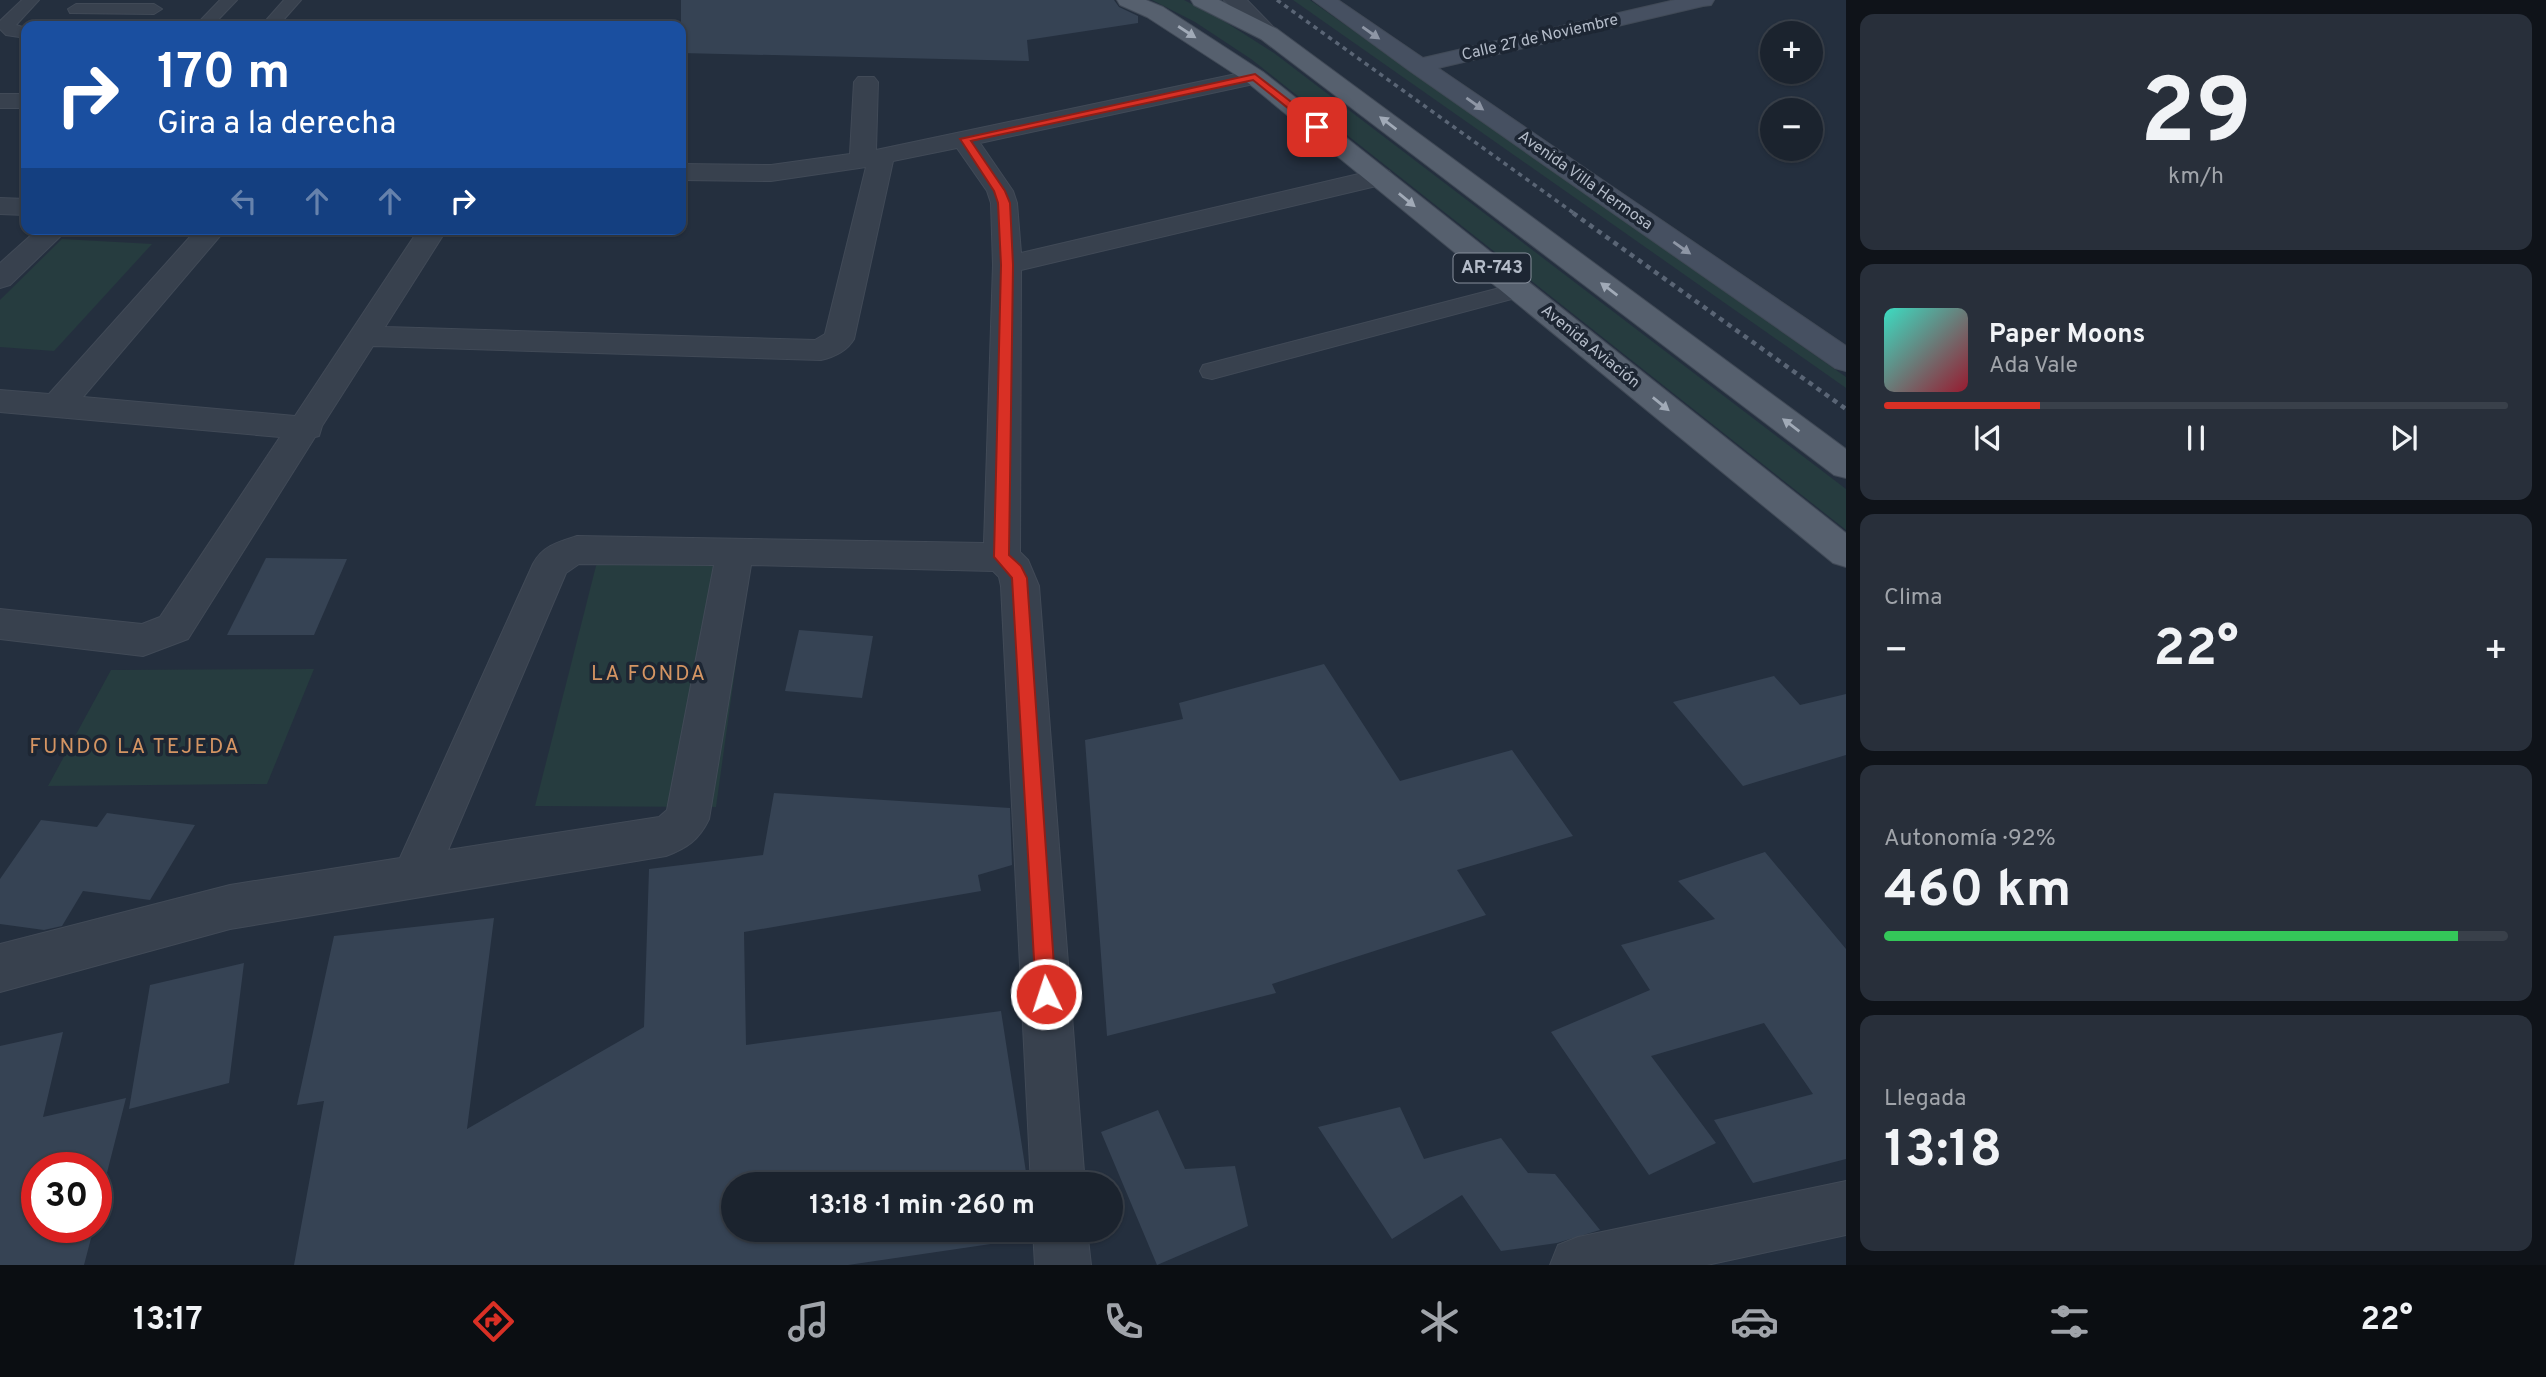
<!DOCTYPE html>
<html lang="es">
<head>
<meta charset="utf-8">
<style>
  body { margin:0; font-family:Overpass,sans-serif; background:#282f3a; color:#f1f3f6; height:100vh; display:flex; flex-direction:column; font-size:26px; white-space:nowrap }
  * { box-sizing:border-box; margin:0 }
  p { font-size:23px; color:#a0a4aa }
  .icon { flex:none; width:38px; height:38px; fill:none; stroke:currentColor; stroke-width:2; stroke-linecap:round; stroke-linejoin:round }
  .map { position:relative; flex:1; overflow:hidden }
  .details { display:flex; flex-direction:column; gap:14px; padding:14px; background:#0f1319; width:700px }
  .details>* { flex:none }
  .hud { position:absolute; left:21px; top:21px; width:665px; height:214px; border-radius:14px; box-shadow:0 2px 5px #0004,0 0 0 2px #39404a; background:#1a4fa0; color:#fff; overflow:hidden }
  .controls { position:absolute; left:1760px; top:21px; display:grid; gap:14px }
  .controls a { display:grid; place-items:center; width:63px; height:63px; border-radius:50%; background:#1b232e; box-shadow:0 2px 5px #0004,0 0 0 2px #39404a; font-size:35px }
  .speed { position:absolute; left:21px; top:1152px; display:flex; gap:14px; font-size:35px; font-weight:700; text-align:center }
  .speed>* { display:grid; place-content:center; width:91px; height:91px; border-radius:50%; background:#1b232e; box-shadow:0 2px 5px #0004,0 0 0 2px #39404a; line-height:1 }
  .speed .limit { border:10px solid #d22; background:#fff; color:#111 }
  .pin { position:absolute; display:grid; place-items:center; width:60px; height:60px; color:#fff; margin:-30px; border-radius:14px; box-shadow:0 4px 10px #0006 }
  .me { position:absolute; width:77px; margin:-38px; rotate:356deg; stroke-linejoin:round; filter:drop-shadow(0 0 5px #0008) }
  .turn { display:flex; align-items:center; gap:24px; height:147px; padding:0 21px; font-size:32px }
  .turn .icon { width:91px; height:91px; stroke-width:2.5 }
  .turn b { display:block; font-size:49px; line-height:60px }
  .lanes { display:flex; align-items:center; height:66px; padding:0 21px; background:#0003; justify-content:center; gap:35px; direction:ltr }
  .lanes .off { opacity:.35 }
  .big { font-size:52px; font-weight:700; line-height:1.1 }
  .details .tile { flex:1; display:flex; flex-direction:column; justify-content:center; gap:10px; min-width:0; padding:0 24px; border-radius:14px; background:#282f3a }
  .details .dial { align-items:center; gap:0 }
  .dial b { font-size:91px; line-height:1 }
  .song { display:flex; align-items:center; gap:21px }
  .cover { width:84px; height:84px; border-radius:10px; background:linear-gradient(135deg,hsl(170 70% 55%),hsl(350 70% 35%)) }
  .played { height:7px; border-radius:4px; background:linear-gradient(90deg,#d93025 25%,#39404a 25%) }
  .keys { display:flex; justify-content:space-around; direction:ltr }
  .heat { display:flex; justify-content:space-between; align-items:center; font-size:38px; direction:ltr }
  .charge { height:10px; border-radius:5px; background:linear-gradient(90deg,#34c759 92%,#39404a 0) }
  .trip { position:absolute; left:721px; top:1172px; width:402px; height:70px; border-radius:35px; background:#1b232e; box-shadow:0 2px 5px #0004,0 0 0 2px #39404a; font-weight:700; line-height:70px; text-align:center }
  .tab-bar { display:flex; height:112px; justify-content:space-around; align-items:center; background:#0b0e12; color:#a0a4aa }
  .tab-bar .icon { width:49px; height:49px }
  .tab-bar .on { color:#d93025 }
  .tab-bar b { font-size:32px; color:#f1f3f6 }
  main { display:flex; flex:1; min-height:0 }
  .map>svg:first-child { display:block }
</style>
</head>
<body>
<main>
<div class="map">
<svg width="1846" height="1265" viewBox="0 0 1846 1265">
  <rect width="100%" height="100%" fill="#242f3e"/>
  <!-- green -->
  <g fill="#263c3f">
    <polygon points="1152,0 1184,0 1219,18 1274,53 1846,489 1846,530 1251,59 1195,22"/>
    <polygon points="1293,0 1310,0 1846,377 1846,388"/>
    <polygon points="62,239 152,244 54,351 0,347 0,300"/>
    <polygon points="597,562 750,563 716,807 535,806"/>
    <polygon points="314,669 267,784 48,786 111,670"/>
  </g>
  <!-- building -->
  <g fill="#364354">
    <polygon points="681,0 1114,0 1119,7 1138,16 1138,23 1027,40 1029,61 681,53"/>
    <polygon points="266,558 347,559 314,635 227,635"/>
    <polygon points="799,630 873,636 862,698 785,691"/>
    <polygon points="1324,664 1400,781 1512,750 1573,836 1457,870 1486,915 1272,984 1276,993 1107,1036 1085,740 1183,719 1179,703"/>
    <polygon points="1774,676 1800,705 1846,694 1846,755 1743,786 1673,702"/>
    <polygon points="774,793 1010,808 1012,865 978,875 981,891 744,932 746,1045 1001,1011 1028,1185 733,1185 733,1230 1030,1230 1031,1238 848,1265 294,1265 324,1101 297,1105 334,936 494,918 467,1129 644,1027 649,869 763,855"/>
    <polygon points="107,813 195,825 150,900 83,891 62,926 44,930 0,924 0,879 41,820 97,827"/>
    <polygon points="1765,852 1846,949 1846,1159 1753,1183 1714,1120 1813,1094 1764,1023 1651,1056 1716,1143 1649,1175 1551,1032 1650,990 1621,945 1715,919 1678,881"/>
    <polygon points="244,963 229,1083 129,1109 150,985"/>
    <polygon points="63,1032 43,1117 126,1098 96,1216 96,1167 37,1167 37,1227 94,1227 84,1265 0,1265 0,1046"/>
    <polygon points="1400,1107 1424,1159 1501,1138 1528,1173 1555,1174 1600,1230 1557,1243 1501,1251 1462,1195 1392,1239 1318,1127"/>
    <polygon points="1158,1110 1185,1169 1235,1166 1248,1226 1157,1265 1101,1132"/>
  </g>
  <g fill="none" stroke-linecap="round" stroke-linejoin="round">
    <!-- lane casing -->
    <g stroke="#414a57" stroke-width="2">
      <g id="lane">
        <polygon points="22,0 39,0 16,25 26,28 26,38 6,35 0,29 0,21"/>
        <polygon points="220,0 237,0 212,26 195,26"/>
        <polygon points="284,0 301,0 278,26 261,26"/>
        <polygon points="76,4 154,4 162,9 154,14 70,13 68,9"/>
        <polygon points="1519,283 1527,285 1530,290 1527,295 1212,379 1203,377 1200,371 1203,365"/>
      </g>
    </g>
    <!-- street casing -->
    <g stroke="#414a57" stroke-width="2">
      <g id="street">
        <polygon points="1224,0 1247,0 1280,34 1277,39 1261,39"/>
        <path d="M1255 70 1263 72 1267 77 1263 82 980 143 1013 191 1017 203 1021 253 1380 169 1389 171 1393 177 1389 183 1021 270 1020 552 1028 560 1039 586 1085 1185H1031L1001 586 999 577 993 571 751 565 709 819C699 840 687 848 666 856L230 929 0 992V944L230 885 400 858 533 564C542 546 558 542 577 536L984 543 993 265 991 203 987 191 957 148 893 161 854 339C847 351 834 357 821 360L373 346 322 426 319 436 315 437 188 639 143 656 0 639V609L142 624 160 617 280 437 0 412V390L49 394 197 229H226L83 397 295 416 419 229H447L385 327 815 340 825 334 866 167 771 181 681 180V164L771 165 850 154 854 82 858 77H874L878 82 876 150ZM579 564 714 565 667 810 659 817 448 850 566 573Z"/>
        <rect x="0" y="94" width="26" height="14"/>
        <polygon points="0,198 26,199 26,215 0,214"/>
        <polygon points="38,229 68,229 10,285 0,288 0,263"/>
        <polygon points="1846,1181 1846,1235 1707,1265 1550,1265 1558,1245 1578,1237"/>
        <polygon points="1033,1230 1087,1230 1091,1265 1035,1265"/>
      </g>
    </g>
    <!-- secondary casing -->
    <g stroke="#414a57" stroke-width="2">
      <polygon id="secondary" points="1313,0 1338,0 1423,58 1675,0 1714,0 1711,5 1703,6 1438,68 1846,346 1846,371 1835,368 1410,71"/>
    </g>
    <!-- primary casing -->
    <g stroke="#414a57" stroke-width="2">
      <g id="primary">
        <polygon points="1117,0 1146,0 1163,7 1263,72 1846,533 1846,567 1833,563 1247,82 1147,17 1120,5"/>
        <polygon points="1191,0 1219,0 1277,29 1846,449 1846,478 1834,475 1261,39 1194,5"/>
      </g>
    </g>
    <!-- lane -->
    <use href="#lane" fill="#38414e" fill-rule="evenodd"/>
    <!-- street -->
    <use href="#street" fill="#38414e" fill-rule="evenodd"/>
    <!-- secondary -->
    <use href="#secondary" fill="#465061" fill-rule="evenodd"/>
    <!-- primary -->
    <use href="#primary" fill="#56606e" fill-rule="evenodd"/>
    <!-- rail-far1 -->
    <polyline stroke="#5a6575" stroke-width="3.5" stroke-dasharray="4.5 4.5" stroke-linecap="butt" points="1277,0 1575,214"/>
    <!-- rail -->
    <polyline stroke="#5a6575" stroke-width="4.5" stroke-dasharray="5 5" stroke-linecap="butt" points="1573,213 1846,409"/>
  </g>
  <!-- one-way arrows -->
  <defs><path id="oneway-solid" d="M-6-.8H1V-3.2L6.5 0L1 3.2V.8H-6Z" transform="scale(1.75)"/></defs>
  <g fill="#a1aab7">
    <use href="#oneway-solid" transform="translate(1187 32) rotate(33)"/>
    <use href="#oneway-solid" transform="translate(1388 123) rotate(-143)"/>
    <use href="#oneway-solid" transform="translate(1407 200) rotate(39)"/>
    <use href="#oneway-solid" transform="translate(1609 289) rotate(-143)"/>
    <use href="#oneway-solid" transform="translate(1661 404) rotate(39)"/>
    <use href="#oneway-solid" transform="translate(1791 425) rotate(-143)"/>
  </g>
  <g fill="#8e96a5">
    <use href="#oneway-solid" transform="translate(1371 33) rotate(35)"/>
    <use href="#oneway-solid" transform="translate(1475 104) rotate(35)"/>
    <use href="#oneway-solid" transform="translate(1682 248) rotate(35)"/>
  </g>
  <!-- route -->
  <polygon fill="#d93025" stroke="#8d1f18" stroke-width="2" points="1255,74 1321,125 1321,129 1314,129 1253,80 971,141 1005,191 1010,203 1013,265 1009,555 1021,566 1027,578 1056,994 1053,1001 1046,1004 1039,1001 1036,994 1012,578 994,557 1001,265 998,203 994,191 960,139"/>
  <g text-anchor="middle" dominant-baseline="central" stroke-width="7" stroke-linejoin="round" paint-order="stroke">
    <!-- far-street labels -->
    <g font-size="16" fill="#b4bcc9" stroke="#1d2633">
      <text transform="translate(1540 38) rotate(-13)">Calle 27 de Noviembre</text>
      <text transform="translate(1585 181) rotate(35)">Avenida Villa Hermosa</text>
      <text transform="translate(1590 347) rotate(39)">Avenida Aviación</text>
    </g>
    <!-- shield labels -->
    <rect fill="#1d2633" stroke="#878f9c" stroke-width="2" x="1453.5" y="253.5" width="77" height="29" rx="5"/>
    <g font-size="18" font-weight="bold" fill="#b4bcc9">
      <text x="1492" y="268">AR-743</text>
    </g>
    <!-- neighbourhood labels -->
    <g font-size="21" letter-spacing="2" fill="#d59563" stroke="#1d2633">
      <text x="649" y="674">LA FONDA</text>
      <text x="135" y="747">FUNDO LA TEJEDA</text>
    </g>
  </g>
</svg>
<div class="controls">
<a>+</a>
<a>−</a>
</div>
<div class="speed"><div class="limit">30</div></div>
<div class="pin" style="left:1317px;top:127px;background:#d93025"><svg class="icon" aria-label="arrive" viewBox="0 0 24 24"><path d="M6 21V4h12l-3 4 3 4H6"/></svg></div>
<svg class="me" style="left:1046px;top:994px" viewBox="-20 -20 40 40"><circle r="17" fill="#d93025" stroke="#fff" stroke-width="3"/><path d="M0-11L8 9 0 5-8 9z" fill="#fff"/></svg>
<div class="trip">13:18 · 1 min · 260 m</div>
<div class="hud">
<div class="turn"><svg class="icon" aria-label="right" viewBox="0 0 24 24"><path d="M7 20v-9h11M14 6l5 5-5 5"/></svg><div><b>170 m</b>Gira a la derecha</div></div>
<div class="lanes"><svg class="icon off" aria-label="left" viewBox="0 0 24 24"><path d="M17 20v-9H6M10 6l-5 5 5 5"/></svg><svg class="icon off" aria-label="ahead" viewBox="0 0 24 24"><path d="M12 20V5M6 11l6-6 6 6"/></svg><svg class="icon off" aria-label="ahead" viewBox="0 0 24 24"><path d="M12 20V5M6 11l6-6 6 6"/></svg><svg class="icon" aria-label="right" viewBox="0 0 24 24"><path d="M7 20v-9h11M14 6l5 5-5 5"/></svg></div>
</div>
</div>
<section class="details">
<div class="tile dial"><b>29</b><p>km/h</p></div>
<div class="tile">
<div class="song"><i class="cover"></i><div><b>Paper Moons</b><p>Ada Vale</p></div></div>
<div class="played"></div>
<div class="keys"><svg class="icon" aria-label="previous" viewBox="0 0 24 24"><path d="M18 5L8 12l10 7zM5 5v14"/></svg><svg class="icon" aria-label="pause" viewBox="0 0 24 24"><path d="M8 5v14M16 5v14"/></svg><svg class="icon" aria-label="next" viewBox="0 0 24 24"><path d="M6 5l10 7-10 7zM19 5v14"/></svg></div>
</div>
<div class="tile"><p>Clima</p>
<div class="heat"><a>−</a><b class="big">22°</b><a>+</a></div>
</div>
<div class="tile"><p>Autonomía · 92%</p><b class="big">460 km</b><div class="charge"></div></div>
<div class="tile"><p>Llegada</p><b class="big">13:18</b></div>
</section>
</main>
<nav class="tab-bar">
<b>13:17</b>
<svg class="icon on" aria-label="directions" viewBox="0 0 24 24"><path d="M12 3l9 9-9 9-9-9zM9 14v-3h6M13 9l2 2-2 2"/></svg>
<svg class="icon" aria-label="music" viewBox="0 0 24 24"><path d="M9 18V5l10-2v13"/><circle cx="6" cy="18" r="3"/><circle cx="16" cy="16" r="3"/></svg>
<svg class="icon" aria-label="phone" viewBox="0 0 24 24"><path d="M5 4h4l2 5-3 2q2 4 5 5l2-3 5 2v4C11 20 4 13 5 4z"/></svg>
<svg class="icon" aria-label="climate" viewBox="0 0 24 24"><path d="M12 3v18M4 7l16 10M4 17L20 7"/></svg>
<svg class="icon" aria-label="car" viewBox="0 0 24 24"><path d="M5 17H2v-5l4-1 3-4h7l3 4 3 1v5h-3M9 17h6M6 11h13"/><circle cx="7" cy="17" r="2"/><circle cx="17" cy="17" r="2"/></svg>
<svg class="icon" aria-label="filters" viewBox="0 0 24 24"><path d="M4 7h16M4 17h16"/><circle cx="9" cy="7" r="2"/><circle cx="15" cy="17" r="2"/></svg>
<b>22°</b>
</nav>
</body>
</html>
